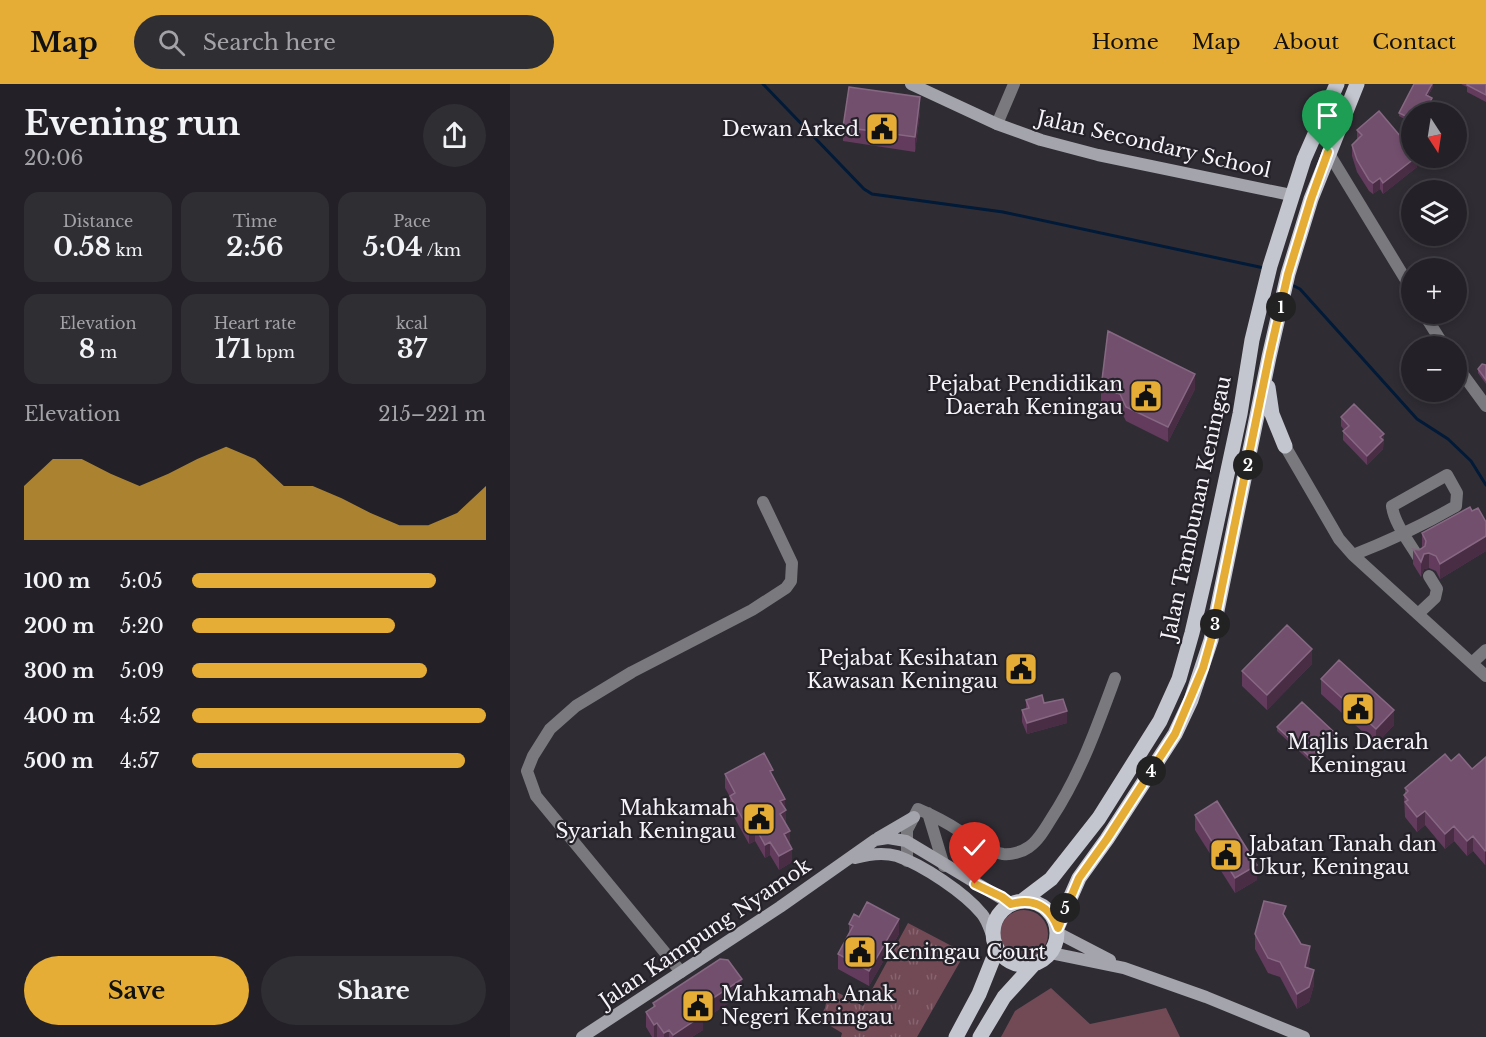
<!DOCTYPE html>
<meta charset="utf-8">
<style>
body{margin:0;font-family:"Libre Baskerville",serif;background:#2f2e33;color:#f1f3f6;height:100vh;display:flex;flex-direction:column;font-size:22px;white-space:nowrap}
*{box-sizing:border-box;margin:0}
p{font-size:20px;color:#a3a3a7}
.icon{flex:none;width:33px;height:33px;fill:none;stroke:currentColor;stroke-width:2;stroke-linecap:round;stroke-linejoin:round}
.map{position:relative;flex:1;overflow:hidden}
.sheet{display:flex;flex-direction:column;background:#232127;width:510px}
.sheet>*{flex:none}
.needle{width:39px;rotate:168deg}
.buttons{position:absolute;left:891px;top:18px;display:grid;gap:12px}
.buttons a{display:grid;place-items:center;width:66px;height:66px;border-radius:50%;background:#232127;box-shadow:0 3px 9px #0003,0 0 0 2px #403e44;font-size:30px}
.pin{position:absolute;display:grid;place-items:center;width:51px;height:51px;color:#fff;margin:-62px -26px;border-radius:50% 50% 50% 0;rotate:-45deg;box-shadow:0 0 6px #0007}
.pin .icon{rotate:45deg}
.km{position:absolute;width:30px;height:30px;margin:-15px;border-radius:50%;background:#222;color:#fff;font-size:16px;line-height:30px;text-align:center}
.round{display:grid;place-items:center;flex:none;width:63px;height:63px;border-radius:32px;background:#2f2e33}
.summary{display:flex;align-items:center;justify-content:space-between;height:102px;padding:0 24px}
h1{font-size:33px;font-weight:800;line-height:45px}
.stats{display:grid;grid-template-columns:repeat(3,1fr);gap:9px;height:102px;padding:6px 24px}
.stats div{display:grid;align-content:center;border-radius:15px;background:#2f2e33;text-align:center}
.stats b{font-size:26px;font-weight:800}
.stats small{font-size:16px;font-weight:400}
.stats p{font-size:16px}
.chart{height:168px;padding:12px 24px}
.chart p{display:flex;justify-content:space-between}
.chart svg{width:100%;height:108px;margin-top:6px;fill:#e5ad35;opacity:.7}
.button{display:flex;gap:12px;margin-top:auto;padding:12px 24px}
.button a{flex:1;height:69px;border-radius:36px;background:#e5ad35;color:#111;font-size:24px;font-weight:800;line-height:69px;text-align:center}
.button a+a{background:#2f2e33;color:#f1f3f6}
ul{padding:0 24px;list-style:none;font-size:20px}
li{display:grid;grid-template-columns:96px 72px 1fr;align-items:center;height:45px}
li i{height:15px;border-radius:8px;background:#e5ad35}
header{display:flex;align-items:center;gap:36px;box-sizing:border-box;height:84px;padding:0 30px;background:#e5ad35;color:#111}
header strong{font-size:28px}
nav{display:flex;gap:33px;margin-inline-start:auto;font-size:21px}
.search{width:420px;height:54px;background:#2f2e33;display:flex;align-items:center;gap:15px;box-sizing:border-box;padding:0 21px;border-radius:33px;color:#a3a3a7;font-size:22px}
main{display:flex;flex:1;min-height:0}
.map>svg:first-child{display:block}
.grass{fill:url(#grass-tufts)}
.park{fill:#714a56}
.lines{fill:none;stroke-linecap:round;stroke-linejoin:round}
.stream{stroke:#001a37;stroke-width:3}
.street{stroke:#79797e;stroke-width:12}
.secondary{stroke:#a3a4ac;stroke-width:12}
.primary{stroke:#c4c6cf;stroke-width:15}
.wall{fill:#633b5d}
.shaded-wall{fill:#482d45}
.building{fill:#734f6e;stroke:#876883;stroke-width:1.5}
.route-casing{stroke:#fff;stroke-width:12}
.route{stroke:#e5ad35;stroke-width:8}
.labels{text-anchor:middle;stroke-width:4.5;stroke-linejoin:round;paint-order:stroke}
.poi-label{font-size:20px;fill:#f6f3f9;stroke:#25222a;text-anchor:end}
.street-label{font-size:20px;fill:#f6f3f9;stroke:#25222a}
</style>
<header>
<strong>Map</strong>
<div class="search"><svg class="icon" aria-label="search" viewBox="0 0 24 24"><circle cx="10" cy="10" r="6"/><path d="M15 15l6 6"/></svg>Search here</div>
<nav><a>Home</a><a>Map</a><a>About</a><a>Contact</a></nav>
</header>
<main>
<section class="sheet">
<div class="summary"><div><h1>Evening run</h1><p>20:06</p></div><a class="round"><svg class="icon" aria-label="share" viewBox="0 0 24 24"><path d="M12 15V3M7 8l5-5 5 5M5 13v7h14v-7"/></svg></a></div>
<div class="stats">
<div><p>Distance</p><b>0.58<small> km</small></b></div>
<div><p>Time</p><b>2:56</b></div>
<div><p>Pace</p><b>5:04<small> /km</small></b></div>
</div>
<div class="stats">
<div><p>Elevation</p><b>8<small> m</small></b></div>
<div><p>Heart rate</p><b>171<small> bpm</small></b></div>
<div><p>kcal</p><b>37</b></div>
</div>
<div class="chart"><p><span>Elevation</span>215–221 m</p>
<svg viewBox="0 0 160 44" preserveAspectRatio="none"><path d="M0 44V22L10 11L20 11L30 17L40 22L50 17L60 11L70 6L80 11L90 22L100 22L110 27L120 33L130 38L140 38L150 33L160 22V44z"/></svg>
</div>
<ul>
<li><b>100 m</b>5:05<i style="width:83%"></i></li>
<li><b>200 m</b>5:20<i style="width:69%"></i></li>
<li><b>300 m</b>5:09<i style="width:80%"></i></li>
<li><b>400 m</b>4:52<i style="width:100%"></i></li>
<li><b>500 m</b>4:57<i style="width:93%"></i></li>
</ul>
<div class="button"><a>Save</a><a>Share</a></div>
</section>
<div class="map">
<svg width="976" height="953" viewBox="0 0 976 953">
<defs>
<pattern id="grass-tufts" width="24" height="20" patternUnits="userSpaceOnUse" patternTransform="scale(1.5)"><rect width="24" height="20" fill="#714a56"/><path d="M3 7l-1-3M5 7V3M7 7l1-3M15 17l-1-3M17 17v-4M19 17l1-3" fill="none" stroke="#86656f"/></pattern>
</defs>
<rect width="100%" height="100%" fill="#2f2c34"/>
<path class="grass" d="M398 839 455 869 407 953H331L332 949 309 935 315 924 319 904 353 922Z"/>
<path class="park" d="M490 850a24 24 0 1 1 48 0a24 24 0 1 1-48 0Z
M541 904 580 940 656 924 670 953H491L505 927Z"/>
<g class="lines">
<path class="stream" d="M253 0 354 105 362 110 493 128 754 184
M780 200 790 205 907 335 938 355 961 377 976 401"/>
<path class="street" d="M487 40 504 0
M818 68 902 206
M914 230 934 262
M946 281 976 322
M775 362 829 455 843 471 976 592
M843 471C879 457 913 441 946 422L947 409 937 391 882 422C884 439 899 458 908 473
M908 530 925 514 927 505 919 492
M963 578 976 566
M418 729 434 782
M397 777V746L408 725C422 731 436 738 448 746 462 755 476 767 493 770 501 771 512 768 519 763 528 757 535 745 541 735 570 691 587 643 605 594
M171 888 26 712 17 687 23 672 40 645 66 622 122 588 242 526 276 504 281 497 282 479 253 418"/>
<path class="secondary" d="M401 0 487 40 531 56 588 71 781 111
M368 754 404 733
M345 774C359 770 373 768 387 772 413 781 455 809 472 830 478 837 480 847 484 856
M548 849 600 876
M541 869 614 884 696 913 794 953
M72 953 270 823 365 756 378 754 396 757 501 820"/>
<path class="primary" d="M758 303 762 330 775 362
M483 849a32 32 0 1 1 64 0a32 32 0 1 1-64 0Z
M512 817 541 795 589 734 650 637 669 595 682 549 696 489 730 330 742 256 760 182 794 75 827 0
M547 844 569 794 597 755 665 650 681 616 701 556 759 273 778 190 801 115 847 0
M446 953 469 910 487 865
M470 953 494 913 524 880"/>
</g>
<path class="wall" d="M923 0V3L918 12 922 18 902 28V39L889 32V29Z
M951 0H976V18L957 8V3Z
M410 28 405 68 333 57V43Z
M847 46 907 74V83L873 110 870 105 863 110 859 107 847 88 842 72V61L847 55Z
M976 281V300L968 289V285Z
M591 304 685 305 658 358 616 337 610 325 591 319Z
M831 333 874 350 873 365 857 381 833 356V347L834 346 831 342Z
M962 427 976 438V467L930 495 926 487 919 484 914 485 911 493 903 480V465L909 466 912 464V449Z
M802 580 757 626 732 602V587Z
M811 595 884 641 866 660 811 610Z
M516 616 534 619 557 639 517 650 512 638V626L516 625Z
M767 643 826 654 802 679 767 647Z
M976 673V781H975L963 767 957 772 944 757 935 765 915 741 907 748 895 733 894 711 895 710V704L941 677 962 685Z
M215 690 263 693 275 725 276 740 282 778 269 786 260 771 255 774 245 757 239 760 220 726V713L215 704Z
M685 731 747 796 725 809 685 746Z
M776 834 800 877 798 884 804 901 799 918 787 925 770 893 758 889 745 865V850Z
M339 840 389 850 359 902 328 885V870L339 850Z
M232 910 193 936V946L182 953H142L136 943V928L143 923V919Z"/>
<path class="shaded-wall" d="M922 0 923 3 916 15V11Z
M410 13V28L405 68V53Z
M922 14V18L917 28H915Z
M905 74H907V83L873 110V99Z
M870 94V105L863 110V99Z
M685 290V305L658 358V343Z
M874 350 873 365 857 381V372Z
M976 449V467L930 495V480Z
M919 469V484L914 485 911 493V478L914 470Z
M802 565V580L757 626V611Z
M884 626V641L866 660V645Z
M557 627V639L517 650V639Z
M826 650V654L802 679V675Z
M275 715 276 740 270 743V717Z
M915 727V741L907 748V733Z
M944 742V757L935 765V750Z
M245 743V757L239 760V746Z
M280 747V761L274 750Z
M963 752V767L957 772V757Z
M260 758V771L255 774V761Z
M282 765V778L269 786V772Z
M976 766V781H975V767Z
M747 781V796L725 809V794Z
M389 835V850L359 902V887Z
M800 862V877L795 898V883Z
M804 886V901L799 918 787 925V910Z
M232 895V910L193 936V946L182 953H163V951L188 924Z
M147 939V953H144V941Z
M159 946V953H154V949Z"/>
<path class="building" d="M904 0H922L916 11 922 14 915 28H902V35L889 29Z
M957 0H976V11L957 1Z
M339 3 410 13 405 53 333 43Z
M869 27 902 66V74H905L873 99 870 94 863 99 859 96 847 76 842 61 852 51 847 46Z
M598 247 685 290 658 343 616 323 610 310 591 304Z
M972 280 976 281V296L968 285Z
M844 320 874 350 870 353 873 356 857 372 833 347 839 342 831 333Z
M960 423 962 427 968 424 976 438V452L930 480 926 472 919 469 914 470 911 478 903 465 909 466 915 462 916 457 912 449Z
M777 541 802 565 757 611 732 587Z
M829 576 884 626 866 645 811 595Z
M532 611 534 619 553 615 557 627 517 639 512 626 519 624 516 616Z
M792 618 826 650 802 675 767 643Z
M254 669 263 686 260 687 275 715 270 717 276 726 270 730 280 747 274 750 282 765 269 772 260 758 255 761 245 743 239 746 220 712 225 709 215 690Z
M935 670 941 677 949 670 962 685 976 673V766L975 767 963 752 957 757 944 742 935 750 915 727 907 733 895 718 898 716 894 711 898 707 895 704Z
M707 717 747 781 725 794 685 731Z
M754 817 776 822 773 830 791 860 800 862 795 883 804 886 799 903 787 910 770 878 758 874 745 850Z
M357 818 389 835 359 887 328 870 343 842 339 840 344 830 349 833Z
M210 875 218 876 232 895 188 924 193 931 163 951 159 946 154 949 147 939 144 941 136 928 145 922 143 919Z"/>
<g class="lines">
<g class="route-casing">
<path id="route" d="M465 800 492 813 501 820C523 814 540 822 548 844L569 794 597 755 665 650 693 584 701 556 759 273 778 190 801 115 818 68"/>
</g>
<use href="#route" class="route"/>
</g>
<defs>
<g id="civic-square" transform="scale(1.725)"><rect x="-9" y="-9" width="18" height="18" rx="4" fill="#e5ad35" stroke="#25222a"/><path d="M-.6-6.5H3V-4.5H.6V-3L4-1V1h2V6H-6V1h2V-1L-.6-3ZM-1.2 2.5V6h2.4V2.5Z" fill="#111"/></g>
</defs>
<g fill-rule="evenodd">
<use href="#civic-square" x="372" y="45"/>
<use href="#civic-square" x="636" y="312"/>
<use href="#civic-square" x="511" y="585"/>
<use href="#civic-square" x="848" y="625"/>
<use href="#civic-square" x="249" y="735"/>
<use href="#civic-square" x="716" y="771"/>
<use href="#civic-square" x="350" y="868"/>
<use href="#civic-square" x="188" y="922"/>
</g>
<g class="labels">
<g class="poi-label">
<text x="349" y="52">Dewan Arked</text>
<text x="613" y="307">Pejabat Pendidikan<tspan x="613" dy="23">Daerah Keningau</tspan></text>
<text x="488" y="581">Pejabat Kesihatan<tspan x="488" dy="23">Kawasan Keningau</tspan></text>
<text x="848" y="665" text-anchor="middle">Majlis Daerah<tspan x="848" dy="23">Keningau</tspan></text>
<text x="226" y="731">Mahkamah<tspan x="226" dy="23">Syariah Keningau</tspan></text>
<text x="739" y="767" text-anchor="start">Jabatan Tanah dan<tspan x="739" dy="23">Ukur, Keningau</tspan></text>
<text x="373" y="875" text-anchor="start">Keningau Court</text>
<text x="211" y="917" text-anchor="start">Mahkamah Anak<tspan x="211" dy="23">Negeri Keningau</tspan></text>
</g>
<g class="street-label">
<text transform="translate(644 60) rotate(13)" y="7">Jalan Secondary School</text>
<text transform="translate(686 424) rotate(-78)" y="7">Jalan Tambunan Keningau</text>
<text transform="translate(195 849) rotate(-34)" y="7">Jalan Kampung Nyamok</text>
</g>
</g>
</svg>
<div class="buttons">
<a><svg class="needle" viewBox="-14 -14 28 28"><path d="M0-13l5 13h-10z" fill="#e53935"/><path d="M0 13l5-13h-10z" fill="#a3a3a7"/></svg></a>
<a><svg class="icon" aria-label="layers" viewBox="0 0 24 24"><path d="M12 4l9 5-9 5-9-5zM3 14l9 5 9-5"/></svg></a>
<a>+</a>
<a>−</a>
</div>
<div class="pin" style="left:818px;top:68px;background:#1e9e55"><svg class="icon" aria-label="arrive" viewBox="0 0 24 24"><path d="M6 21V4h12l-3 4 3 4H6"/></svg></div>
<div class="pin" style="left:465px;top:800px;background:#d93025"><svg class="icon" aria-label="check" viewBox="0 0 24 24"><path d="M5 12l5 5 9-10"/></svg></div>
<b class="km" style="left:771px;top:223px">1</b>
<b class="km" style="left:738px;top:381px">2</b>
<b class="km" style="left:705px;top:540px">3</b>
<b class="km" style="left:641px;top:687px">4</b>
<b class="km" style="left:555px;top:824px">5</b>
</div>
</main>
